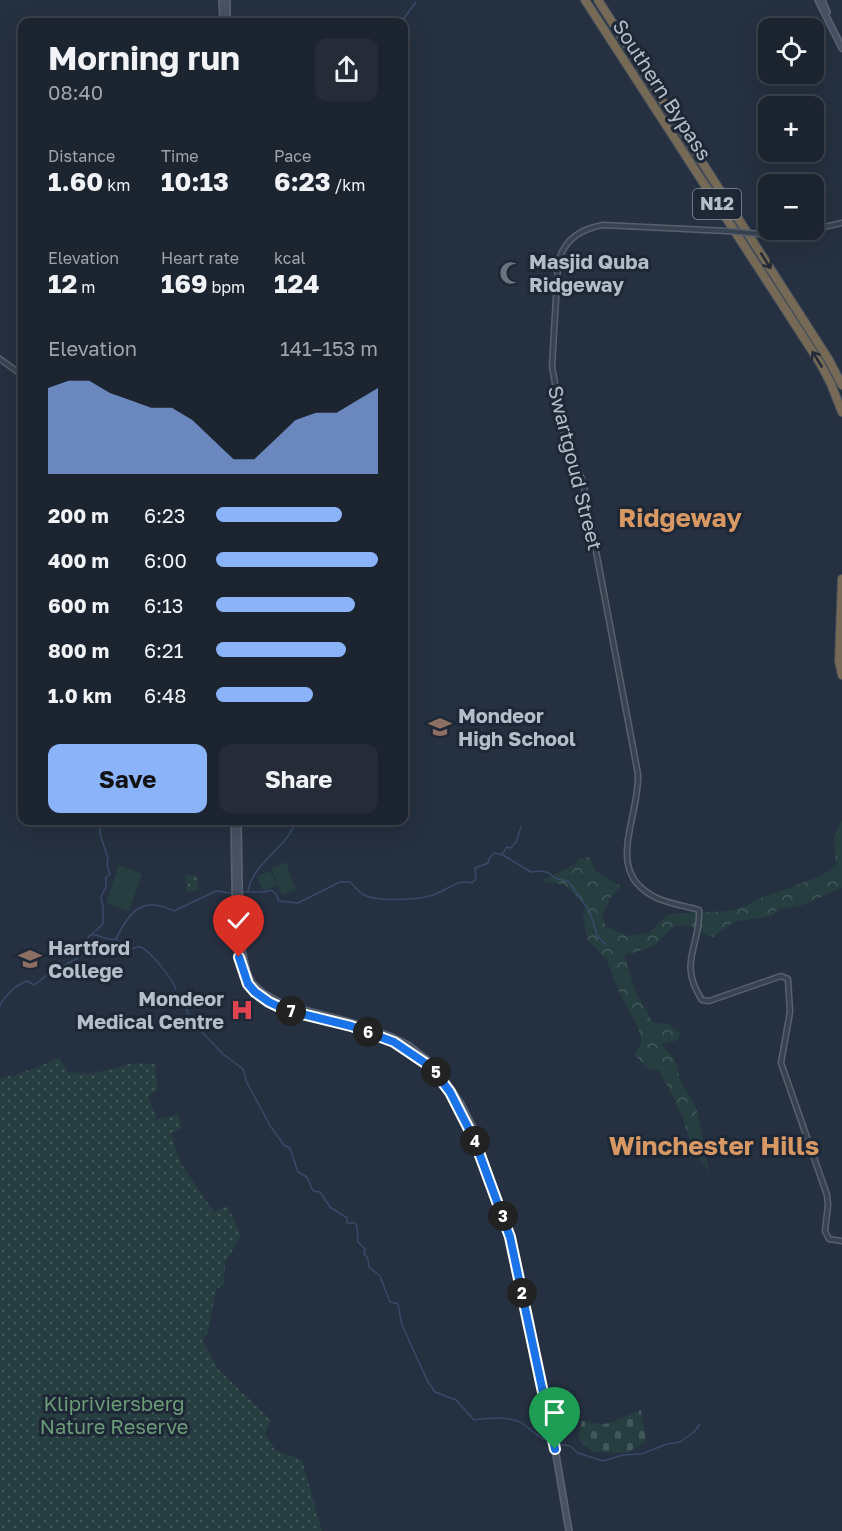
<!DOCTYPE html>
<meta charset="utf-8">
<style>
body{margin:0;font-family:"Golos Text",sans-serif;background:#252c38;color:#f1f3f6;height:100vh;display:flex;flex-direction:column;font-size:22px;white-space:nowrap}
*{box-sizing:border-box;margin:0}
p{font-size:20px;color:#a0a4ab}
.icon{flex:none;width:33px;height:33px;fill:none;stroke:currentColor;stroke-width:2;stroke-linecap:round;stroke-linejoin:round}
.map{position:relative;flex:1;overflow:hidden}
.details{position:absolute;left:18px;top:18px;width:390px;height:807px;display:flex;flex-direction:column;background:#1c2430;border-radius:12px;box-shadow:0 6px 24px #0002,0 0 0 2px #3a414c}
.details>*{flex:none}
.tools{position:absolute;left:758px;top:18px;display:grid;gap:12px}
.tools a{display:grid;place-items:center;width:66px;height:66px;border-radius:12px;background:#1c2430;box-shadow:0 6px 24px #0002,0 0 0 2px #3a414c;font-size:30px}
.pin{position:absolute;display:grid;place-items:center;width:51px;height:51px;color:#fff;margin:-62px -26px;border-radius:50% 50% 50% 0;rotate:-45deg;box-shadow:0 0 6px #0007}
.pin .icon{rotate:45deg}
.km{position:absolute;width:30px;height:30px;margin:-15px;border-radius:50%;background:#222;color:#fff;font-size:16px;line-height:30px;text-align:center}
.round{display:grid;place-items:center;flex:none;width:63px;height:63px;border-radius:12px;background:#252c38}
.overview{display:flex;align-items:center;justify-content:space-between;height:102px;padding:0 30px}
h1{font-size:33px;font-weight:700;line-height:45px}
.stats{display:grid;grid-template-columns:repeat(3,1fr);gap:9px;height:102px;padding:6px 30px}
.stats div{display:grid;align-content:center}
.stats b{font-size:26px;font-weight:700}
.stats small{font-size:16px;font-weight:400}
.stats p{font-size:16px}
.chart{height:168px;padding:12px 30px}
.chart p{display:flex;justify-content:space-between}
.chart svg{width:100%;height:108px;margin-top:6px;fill:#8bb3fa;opacity:.7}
.action{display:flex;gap:12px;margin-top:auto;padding:12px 30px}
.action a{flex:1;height:69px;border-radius:12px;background:#8bb3fa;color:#111;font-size:24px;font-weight:700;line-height:69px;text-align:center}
.action a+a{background:#252c38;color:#f1f3f6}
ul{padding:0 30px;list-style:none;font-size:20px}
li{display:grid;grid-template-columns:96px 72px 1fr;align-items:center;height:45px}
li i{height:15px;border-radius:8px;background:#8bb3fa}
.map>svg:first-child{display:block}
.grass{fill:#273e41}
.forest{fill:url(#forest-crowns)}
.cemetery{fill:url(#cemetery-stones)}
.park{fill:url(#park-dots)}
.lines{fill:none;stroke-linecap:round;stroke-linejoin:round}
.stream{stroke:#384a68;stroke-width:1.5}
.tertiary-casing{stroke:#57606e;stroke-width:7}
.secondary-casing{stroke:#57606e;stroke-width:8}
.motorway-casing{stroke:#444d5b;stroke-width:10}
.tertiary{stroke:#394250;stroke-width:4}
.secondary{stroke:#475163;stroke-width:4.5}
.motorway{stroke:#766a56;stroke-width:8}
.tertiary-bridge-casing{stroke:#57606e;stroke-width:7;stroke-linecap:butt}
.tertiary-bridge{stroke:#394250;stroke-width:4}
.oneway{stroke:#222a37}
.route-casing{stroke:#fff;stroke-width:12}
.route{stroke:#1a73e8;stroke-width:8}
.labels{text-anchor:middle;stroke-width:6;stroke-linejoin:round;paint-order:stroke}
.shield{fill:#1e2735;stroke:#88909e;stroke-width:1.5}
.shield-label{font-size:18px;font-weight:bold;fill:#b5bdcb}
.street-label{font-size:20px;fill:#b5bdcb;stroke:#1e2735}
.poi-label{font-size:20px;font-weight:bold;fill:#b5bdcb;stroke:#1e2735;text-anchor:start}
.park-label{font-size:20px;fill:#6c9c78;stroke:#1e2735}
.district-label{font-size:26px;font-weight:bold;fill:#d89863;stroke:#1e2735}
</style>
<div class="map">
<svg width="842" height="1531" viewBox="0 0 842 1531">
<defs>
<pattern id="forest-crowns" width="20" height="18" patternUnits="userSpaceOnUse" patternTransform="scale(1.5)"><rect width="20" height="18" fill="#273e41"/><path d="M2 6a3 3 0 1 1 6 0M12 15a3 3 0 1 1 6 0" fill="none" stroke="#44585b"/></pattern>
<pattern id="cemetery-stones" width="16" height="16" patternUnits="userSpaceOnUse" patternTransform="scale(1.5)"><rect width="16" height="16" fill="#273e41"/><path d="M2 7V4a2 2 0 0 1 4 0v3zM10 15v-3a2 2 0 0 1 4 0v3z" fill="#44585b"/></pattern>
<pattern id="park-dots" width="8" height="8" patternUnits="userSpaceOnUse" patternTransform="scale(1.5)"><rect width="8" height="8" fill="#273e41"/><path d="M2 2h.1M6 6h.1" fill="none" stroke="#44585b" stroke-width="1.8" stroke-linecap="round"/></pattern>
</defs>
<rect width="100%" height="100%" fill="#253040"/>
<path class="grass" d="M286 862 296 890 282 895 271 868Z
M119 865 142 874 129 911 106 903Z
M270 871 277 885 263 891 257 876Z"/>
<path class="forest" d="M842 820V888L803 905 778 909 772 916 734 922 713 937C703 934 693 925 682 925 670 925 667 934 660 941 652 949 634 952 624 955L635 991 653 1022 669 1024 680 1034 678 1040 660 1045C680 1058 674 1064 682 1083 686 1092 693 1099 696 1108 703 1129 704 1150 709 1172L695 1154 680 1111 660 1071 647 1068 634 1054 642 1043 638 1027 619 992 607 961 587 939 583 914 586 906 565 885 541 881 576 864 579 858 589 857 597 872 622 887C604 900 612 901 602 917L606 926 627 936 650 932 668 914 730 911 746 906 761 898 823 875 836 865 834 838Z"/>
<path class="cemetery" d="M641 1410 646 1442 626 1453H608L591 1451 578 1439 582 1421 603 1424 610 1423Z"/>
<path class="park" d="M186 875H197L199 889 186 893Z
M59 1058 68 1072 91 1074 134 1063 155 1064 158 1090 148 1096 157 1120 178 1114 182 1128 171 1134 180 1162 214 1212 228 1206 241 1236 225 1263 224 1285 216 1289 208 1333 202 1340 219 1370 271 1420 265 1433 275 1450 302 1460 322 1531H0V1078L19 1074Z"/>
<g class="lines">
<path class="stream" d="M401 22 416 2
M404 47 406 58 404 62
M404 290 409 316V329L404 335
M17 375 22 392
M502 854 507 847 511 848 516 842 521 827
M248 891C254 860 287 850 296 820
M242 892H264L271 890 276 894 279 901 298 903 340 882H350C354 886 359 892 364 895 377 902 419 900 433 895 446 891 458 878 472 883L476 879 475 868 488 863 490 857 495 853 503 855 531 872 542 871 549 873 555 878 569 882 590 912 597 935 605 944
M92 934 103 924V907L101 897 106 887V877L110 874 107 864 108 858 100 834V820
M116 939 131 950C134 948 136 946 140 947 149 949 173 980 176 989
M181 997 192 1022 223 1054 243 1069 247 1083 271 1127 284 1145 290 1148 298 1172 307 1177 313 1191 320 1192 330 1207 347 1218V1223H355L357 1226 358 1242 365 1249 364 1253 368 1259 369 1267 380 1276 390 1302 398 1304 402 1325 427 1380 435 1392 456 1400 474 1420C487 1418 511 1416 523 1424 535 1432 537 1438 552 1442
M0 1006C4 996 17 984 27 981L34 985 51 972 84 955 87 949V939L90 935C99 933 107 942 116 939 130 910 143 896 174 911L216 891 231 893
M557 1444 570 1446 578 1453 603 1461 623 1455 641 1454 667 1444 680 1442 694 1432 700 1424"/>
<g class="tertiary-casing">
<path id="tertiary" d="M727 231 603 225C580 229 563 240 558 264L552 366 563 430 583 482 638 774C640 819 601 874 659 899 671 904 686 906 699 910 701 946 677 962 702 1000L709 1001 781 976 788 979 790 1012 781 1063 827 1195 828 1205 825 1231 829 1239 842 1241
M760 234H793L842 223
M0 359 22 375"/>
</g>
<g class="secondary-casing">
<path id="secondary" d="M222 0 223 22
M227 0V22
M818 0 842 48
M822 0 827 12
M234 820 236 941 243 972 248 984 257 994 273 1004 355 1028 394 1042 431 1067 453 1097 470 1129 490 1184
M238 820 240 940 247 973 252 983 263 993 282 1004 353 1023 392 1037 408 1045 436 1067 461 1104 475 1132 512 1245 555 1449 569 1531"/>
</g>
<g class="motorway-casing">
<path id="motorway" d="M585 0 820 363 831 384 842 412
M598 0 829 360 842 385
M842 579 839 661 842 675"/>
</g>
<use href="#tertiary" class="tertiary"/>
<use href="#secondary" class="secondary"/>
<use href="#motorway" class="motorway"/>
<g class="tertiary-bridge-casing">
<path id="tertiary-bridge" d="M727 231 760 234"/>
</g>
<use href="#tertiary-bridge" class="tertiary-bridge"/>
</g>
<defs><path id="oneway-shaft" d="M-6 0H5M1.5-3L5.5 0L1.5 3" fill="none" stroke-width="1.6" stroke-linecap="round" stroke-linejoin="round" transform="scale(1.5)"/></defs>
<g class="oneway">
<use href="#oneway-shaft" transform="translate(766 261) rotate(57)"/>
<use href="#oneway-shaft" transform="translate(817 359) rotate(-122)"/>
</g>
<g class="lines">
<g class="route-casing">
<path id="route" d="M239 957 248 984 255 992 269 1002 286 1010 351 1026 394 1042 431 1067 450 1092 474 1139 510 1237 555 1449"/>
</g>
<use href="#route" class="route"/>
</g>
<defs>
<g id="mosque-bare" transform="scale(1.8)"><path d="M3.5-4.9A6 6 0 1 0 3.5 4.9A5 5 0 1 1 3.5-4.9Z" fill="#6b7280" stroke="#1e2735" stroke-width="2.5" paint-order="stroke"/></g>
<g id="school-bare" transform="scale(1.8)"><path d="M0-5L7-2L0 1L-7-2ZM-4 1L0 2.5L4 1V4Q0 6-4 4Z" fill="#8d6e63" stroke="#1e2735" stroke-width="2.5" paint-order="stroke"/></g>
<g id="university-bare" transform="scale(1.8)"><path d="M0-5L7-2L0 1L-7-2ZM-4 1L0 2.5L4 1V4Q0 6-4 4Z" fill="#8d6e63" stroke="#1e2735" stroke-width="2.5" paint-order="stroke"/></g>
<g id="hospital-bare" transform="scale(1.8)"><path d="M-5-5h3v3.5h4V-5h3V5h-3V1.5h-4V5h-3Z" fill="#e0444e" stroke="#1e2735" stroke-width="2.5" paint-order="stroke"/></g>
</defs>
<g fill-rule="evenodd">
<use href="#mosque-bare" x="511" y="273"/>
<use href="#school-bare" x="440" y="727"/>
<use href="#university-bare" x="30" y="959"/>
<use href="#hospital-bare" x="242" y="1010"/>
</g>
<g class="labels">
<rect class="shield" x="693" y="189" width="48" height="30" rx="4.5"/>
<g class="shield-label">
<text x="717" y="210">N12</text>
</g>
<g class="street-label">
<text transform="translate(662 90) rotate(57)" y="7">Southern Bypass</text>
<text transform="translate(575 468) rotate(76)" y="7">Swartgoud Street</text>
</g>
<g class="poi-label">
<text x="529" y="269">Masjid Quba<tspan x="529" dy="23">Ridgeway</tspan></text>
<text x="458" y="723">Mondeor<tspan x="458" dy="23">High School</tspan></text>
<text x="48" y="955">Hartford<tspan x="48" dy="23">College</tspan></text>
<text x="224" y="1006" text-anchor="end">Mondeor<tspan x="224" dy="23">Medical Centre</tspan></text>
</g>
<g class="park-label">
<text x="114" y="1411">Klipriviersberg<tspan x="114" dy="23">Nature Reserve</tspan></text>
</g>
<g class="district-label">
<text x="680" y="527">Ridgeway</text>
<text x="714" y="1155">Winchester Hills</text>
</g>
</g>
</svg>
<div class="tools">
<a><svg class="icon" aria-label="locate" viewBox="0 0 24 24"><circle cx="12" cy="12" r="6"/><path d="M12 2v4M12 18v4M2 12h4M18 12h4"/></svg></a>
<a>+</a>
<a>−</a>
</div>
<div class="pin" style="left:555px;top:1449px;background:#1e9e55"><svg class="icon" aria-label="arrive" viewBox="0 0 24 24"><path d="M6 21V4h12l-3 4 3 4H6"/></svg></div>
<div class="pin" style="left:239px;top:957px;background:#d93025"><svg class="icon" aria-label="check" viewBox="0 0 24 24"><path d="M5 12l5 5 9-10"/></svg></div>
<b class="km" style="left:522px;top:1293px">2</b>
<b class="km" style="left:503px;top:1216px">3</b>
<b class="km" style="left:475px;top:1141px">4</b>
<b class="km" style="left:436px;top:1072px">5</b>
<b class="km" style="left:368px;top:1032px">6</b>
<b class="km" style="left:291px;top:1011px">7</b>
<section class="details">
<div class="overview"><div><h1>Morning run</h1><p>08:40</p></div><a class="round"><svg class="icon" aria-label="share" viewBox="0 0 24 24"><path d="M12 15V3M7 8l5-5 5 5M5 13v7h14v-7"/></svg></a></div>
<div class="stats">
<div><p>Distance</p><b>1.60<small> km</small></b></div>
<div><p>Time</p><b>10:13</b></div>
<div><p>Pace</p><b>6:23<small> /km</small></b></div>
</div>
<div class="stats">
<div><p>Elevation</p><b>12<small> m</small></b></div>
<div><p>Heart rate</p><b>169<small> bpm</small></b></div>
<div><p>kcal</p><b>124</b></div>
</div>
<div class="chart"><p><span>Elevation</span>141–153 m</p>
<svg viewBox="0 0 160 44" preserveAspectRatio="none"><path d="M0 44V9L10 6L20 6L30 11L40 14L50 17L60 17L70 22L80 30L90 38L100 38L110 30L120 22L130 19L140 19L150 14L160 9V44z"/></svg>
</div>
<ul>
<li><b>200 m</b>6:23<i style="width:78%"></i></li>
<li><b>400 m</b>6:00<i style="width:100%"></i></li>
<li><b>600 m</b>6:13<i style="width:86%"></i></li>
<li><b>800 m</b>6:21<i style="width:80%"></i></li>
<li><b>1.0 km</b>6:48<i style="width:60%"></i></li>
</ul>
<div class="action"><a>Save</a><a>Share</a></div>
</section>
</div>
